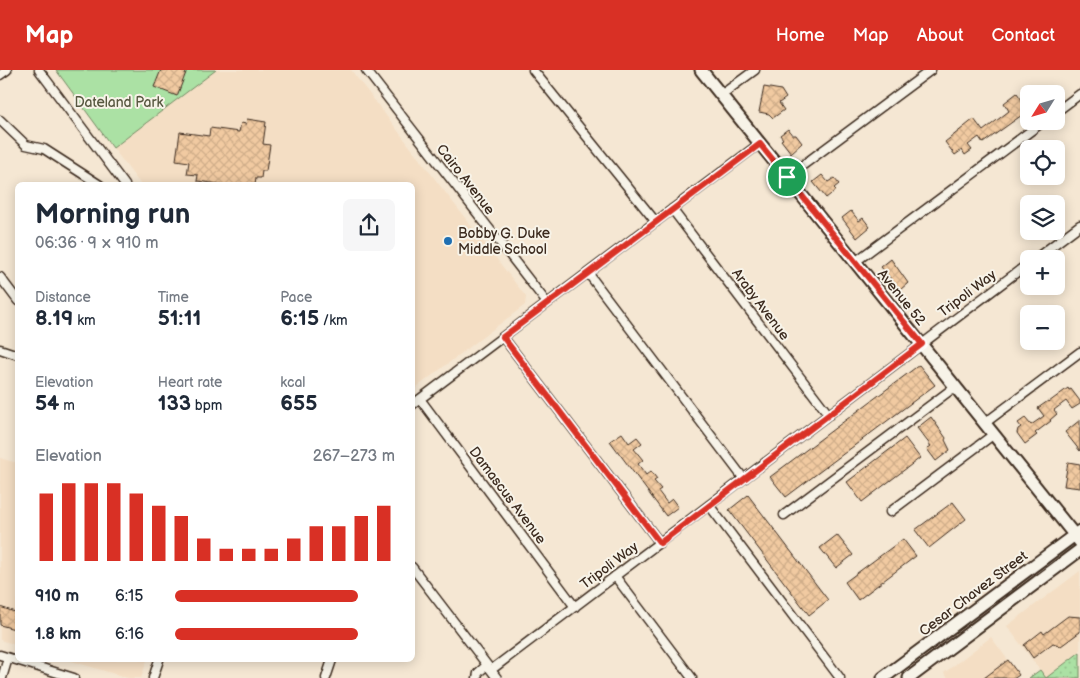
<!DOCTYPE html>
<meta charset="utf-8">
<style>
body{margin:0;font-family:"Balsamiq Sans",sans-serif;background:#f6f6f7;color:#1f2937;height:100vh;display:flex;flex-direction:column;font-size:19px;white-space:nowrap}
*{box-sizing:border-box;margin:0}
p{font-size:16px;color:#747a83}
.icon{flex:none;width:28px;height:28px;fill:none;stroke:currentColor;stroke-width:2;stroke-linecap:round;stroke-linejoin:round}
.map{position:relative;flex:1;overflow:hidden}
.drawer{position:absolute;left:15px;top:112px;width:400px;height:480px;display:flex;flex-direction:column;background:#fff;border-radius:8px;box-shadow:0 2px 12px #0003}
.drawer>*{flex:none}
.needle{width:32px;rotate:233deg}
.tools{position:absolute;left:1020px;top:15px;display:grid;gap:10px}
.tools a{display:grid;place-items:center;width:45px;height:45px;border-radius:8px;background:#fff;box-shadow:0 2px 12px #0003;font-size:25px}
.pin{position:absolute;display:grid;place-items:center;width:42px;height:42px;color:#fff;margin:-21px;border:2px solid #fff;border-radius:50%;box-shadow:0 1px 5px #0007}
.round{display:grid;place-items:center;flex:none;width:52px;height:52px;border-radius:8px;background:#f6f6f7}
.head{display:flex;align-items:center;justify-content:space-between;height:85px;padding:0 20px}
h1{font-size:28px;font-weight:800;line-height:38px}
.stats{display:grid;grid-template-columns:repeat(3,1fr);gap:8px;height:85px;padding:5px 20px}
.stats div{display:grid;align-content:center}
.stats b{font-size:21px;font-weight:800}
.stats small{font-size:14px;font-weight:400}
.stats p{font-size:14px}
.chart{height:140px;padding:10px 20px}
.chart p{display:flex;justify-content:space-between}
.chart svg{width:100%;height:90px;margin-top:5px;stroke:#d93025;stroke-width:6}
ul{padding:0 20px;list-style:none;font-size:16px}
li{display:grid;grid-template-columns:80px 60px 1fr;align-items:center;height:38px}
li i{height:12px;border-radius:6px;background:#d93025}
header{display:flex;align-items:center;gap:30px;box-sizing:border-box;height:70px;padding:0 25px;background:#d93025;color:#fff}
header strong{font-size:24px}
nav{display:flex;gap:28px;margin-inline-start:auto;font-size:18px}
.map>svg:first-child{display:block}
.built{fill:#f4dec4}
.grass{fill:url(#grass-dots);stroke:#738661}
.green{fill:#abe1a4;stroke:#738661}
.building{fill:url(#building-cross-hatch);stroke:#3b2a1e}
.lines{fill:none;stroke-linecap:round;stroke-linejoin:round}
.minor-casing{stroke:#3b2a1e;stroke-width:11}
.secondary-casing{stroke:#3b2a1e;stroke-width:15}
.minor{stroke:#f7f3e8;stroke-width:8}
.secondary{stroke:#f7f3e8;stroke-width:11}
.route-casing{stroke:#fff;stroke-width:10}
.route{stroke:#d93025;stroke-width:6}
.poi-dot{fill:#1f6fb2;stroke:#f7f3e8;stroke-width:2}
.labels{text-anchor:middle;stroke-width:4;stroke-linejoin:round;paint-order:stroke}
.park-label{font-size:14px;fill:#575840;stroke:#f7f3e8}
.street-label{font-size:14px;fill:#3b2a1e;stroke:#f7f3e8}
.poi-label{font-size:14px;fill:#3b2a1e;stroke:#f7f3e8;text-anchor:start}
</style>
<header>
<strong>Map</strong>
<nav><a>Home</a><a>Map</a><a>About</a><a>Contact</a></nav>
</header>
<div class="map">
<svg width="1080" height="608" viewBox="0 0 1080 608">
<defs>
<pattern id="grass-dots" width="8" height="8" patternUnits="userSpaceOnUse" patternTransform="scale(1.25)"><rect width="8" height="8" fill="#abe1a4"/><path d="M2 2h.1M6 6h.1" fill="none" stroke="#94c18d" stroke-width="1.8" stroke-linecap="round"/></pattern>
<pattern id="building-cross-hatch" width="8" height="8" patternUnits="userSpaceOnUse" patternTransform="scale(1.25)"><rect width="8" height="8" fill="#f1caa1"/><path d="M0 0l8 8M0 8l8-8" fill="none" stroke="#d0ae8a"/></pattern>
</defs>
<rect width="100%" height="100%" fill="#f5e7d3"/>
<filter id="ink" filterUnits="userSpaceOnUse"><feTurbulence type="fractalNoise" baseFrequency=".02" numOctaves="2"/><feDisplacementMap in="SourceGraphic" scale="10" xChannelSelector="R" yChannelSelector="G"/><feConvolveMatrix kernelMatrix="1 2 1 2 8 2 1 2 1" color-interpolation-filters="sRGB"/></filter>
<g filter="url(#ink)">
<path class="built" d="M216 0H351L526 227 525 235 413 320 412 115H141L113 78Z
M0 388 17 393V575L0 570Z
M1080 501V582L1046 608 1007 556Z
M991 567 1019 605 1015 608H948L944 603Z
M68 590H147L141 608H128Z"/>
<path class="grass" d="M1080 582V608H1029L1040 600 1046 608Z"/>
<path class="green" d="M56 0H216L113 78Z"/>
<path class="building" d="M161 0H187L177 26 154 17Z
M764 17 781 20 786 28 779 33 784 40 773 48 769 44 759 42Z
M1017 23 1029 40 983 73 979 67 968 75 972 80 965 85 962 80 955 85 945 72 974 49 983 61 1009 41 1004 33Z
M247 49 266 52 263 74 270 75 266 101H262L261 108H256L255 115H227L197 111 198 105 187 104 189 92 176 90 180 62 209 66 210 58 239 62 241 53 246 54Z
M788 59 792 65H796L802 73 791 83 781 70 783 69 780 65Z
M822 105 828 112 834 108 839 114 834 118 836 120 826 128 813 112Z
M851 141 859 151 863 148 870 157 857 168 842 148Z
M891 189 908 213 900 220 881 197Z
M919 295 935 315 786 427 770 407Z
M1068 318 1069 320 1071 319 1080 331V334L1072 339 1066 331 1054 340 1057 344 1050 350 1051 351 1035 363 1037 365 1025 374 1017 363 1018 359 1021 357 1018 353 1025 348 1031 355 1044 346 1038 338 1048 331 1049 332Z
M931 347 946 368 945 370 950 380 936 391 927 379 931 376 917 358Z
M1080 350V381L1065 362Z
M622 363 629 373 637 367 642 373 634 379 643 390 638 394 646 405 651 401 657 409 654 411 661 419 658 421 667 433 672 429 678 437 666 446 610 371Z
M905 368 920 388 862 432 847 412Z
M1068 392 1080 394V418L1064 416Z
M748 425 828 530 809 545 729 440Z
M953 432 966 449 929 478 915 460Z
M837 465 853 485 836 498 820 478Z
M903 469 916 486 858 530 845 512Z
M0 537 18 543V560L0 555Z
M1068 546 1080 547V562L1061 576 1053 573 1033 588 1024 575 1042 561 1044 564Z
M1008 590 1019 605 1015 608H984Z"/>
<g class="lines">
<g class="minor-casing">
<path id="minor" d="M39 0 125 115
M366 0 547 233
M533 0 656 152
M0 5 7 0
M721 25 755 0
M1056 42 1080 24
M0 50 26 75 44 79 100 115
M787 107 931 0
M672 139 829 345
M1035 189 1080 155
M855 192 1044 51
M588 203 744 409
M0 207 18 231
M503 267 660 473
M0 279 18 285
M420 329 575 537
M412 335 759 74
M985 353 1080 282
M709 435 840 608
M890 442 994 364
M784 445 956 316
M412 497 497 608
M615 506 692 608
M0 585 74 608
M491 600 1029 193
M2 608 8 588
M153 608 159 590
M326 608 332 590
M477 608 478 603 487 595"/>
</g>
<g class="secondary-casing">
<path id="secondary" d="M701 0 1080 472
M883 608 1080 461
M909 608 1080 480"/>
</g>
<use href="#minor" class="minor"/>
<use href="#secondary" class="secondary"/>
</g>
</g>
<g class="lines" filter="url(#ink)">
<g class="route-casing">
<path id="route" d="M760 74 922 274 660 473 503 267Z"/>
</g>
<use href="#route" class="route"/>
</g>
<circle class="poi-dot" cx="448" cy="171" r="5"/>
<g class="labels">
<g class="park-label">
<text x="119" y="37">Dateland Park</text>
</g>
<g class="street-label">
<text transform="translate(466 109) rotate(52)" y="5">Cairo Avenue</text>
<text transform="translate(967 223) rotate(-37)" y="5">Tripoli Way</text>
<text transform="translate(902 227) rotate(51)" y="5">Avenue 52</text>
<text transform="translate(761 234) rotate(53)" y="5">Araby Avenue</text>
<text transform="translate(508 425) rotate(53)" y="5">Damascus Avenue</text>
<text transform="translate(609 495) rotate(-37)" y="5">Tripoli Way</text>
<text transform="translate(973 523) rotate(-37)" y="5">Cesar Chavez Street</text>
</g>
<g class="poi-label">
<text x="458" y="168">Bobby G. Duke<tspan x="458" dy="16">Middle School</tspan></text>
</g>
</g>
</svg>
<div class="tools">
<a><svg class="needle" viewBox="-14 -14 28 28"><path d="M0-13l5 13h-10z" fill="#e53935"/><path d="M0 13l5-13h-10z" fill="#747a83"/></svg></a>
<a><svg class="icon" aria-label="locate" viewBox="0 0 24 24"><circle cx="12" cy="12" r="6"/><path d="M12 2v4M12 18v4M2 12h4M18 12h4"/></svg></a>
<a><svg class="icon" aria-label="layers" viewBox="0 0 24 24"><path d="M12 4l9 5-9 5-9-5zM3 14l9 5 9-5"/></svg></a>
<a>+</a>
<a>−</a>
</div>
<div class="pin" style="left:787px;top:107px;background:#1e9e55"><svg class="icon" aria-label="arrive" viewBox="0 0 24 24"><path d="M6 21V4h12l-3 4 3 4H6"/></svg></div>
<section class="drawer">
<div class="head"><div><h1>Morning run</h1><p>06:36 · 9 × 910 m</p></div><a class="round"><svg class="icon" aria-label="share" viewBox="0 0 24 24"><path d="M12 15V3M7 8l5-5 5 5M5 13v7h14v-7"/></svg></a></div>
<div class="stats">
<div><p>Distance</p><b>8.19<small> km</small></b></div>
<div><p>Time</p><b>51:11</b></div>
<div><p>Pace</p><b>6:15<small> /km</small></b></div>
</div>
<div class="stats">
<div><p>Elevation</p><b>54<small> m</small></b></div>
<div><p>Heart rate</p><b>133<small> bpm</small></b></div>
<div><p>kcal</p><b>655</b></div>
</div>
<div class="chart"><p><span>Elevation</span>267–273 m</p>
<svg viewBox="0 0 160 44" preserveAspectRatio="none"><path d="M5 44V11M15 44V6M25 44V6M35 44V6M45 44V11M55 44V17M65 44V22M75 44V33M85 44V38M95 44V38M105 44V38M115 44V33M125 44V27M135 44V27M145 44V22M155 44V17"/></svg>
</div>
<ul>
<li><b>910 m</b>6:15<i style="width:83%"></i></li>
<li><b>1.8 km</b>6:16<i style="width:83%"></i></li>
</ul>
</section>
</div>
